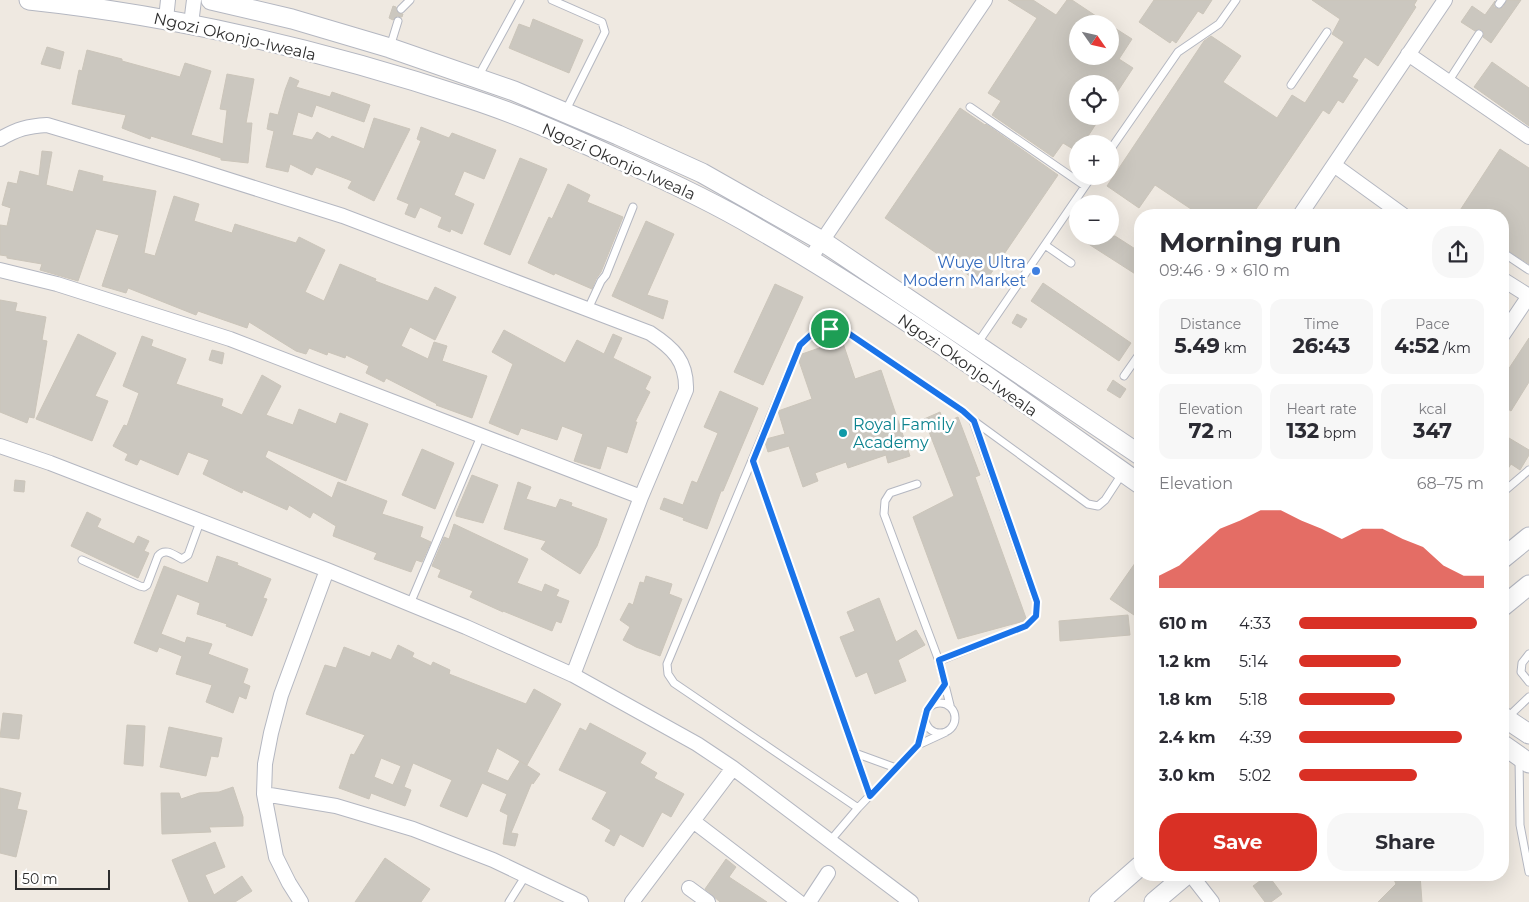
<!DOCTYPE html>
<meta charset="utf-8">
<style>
body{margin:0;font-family:Montserrat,sans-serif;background:#f7f7f7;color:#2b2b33;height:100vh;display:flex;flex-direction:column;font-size:19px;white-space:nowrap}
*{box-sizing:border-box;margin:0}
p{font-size:16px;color:#7c7c81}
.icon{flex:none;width:28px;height:28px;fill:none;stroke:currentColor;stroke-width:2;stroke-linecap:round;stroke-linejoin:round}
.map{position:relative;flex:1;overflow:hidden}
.sheet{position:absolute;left:1134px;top:209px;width:375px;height:672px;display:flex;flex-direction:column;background:#fff;border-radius:20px;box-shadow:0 5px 20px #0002}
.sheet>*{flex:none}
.needle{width:32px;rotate:124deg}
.buttons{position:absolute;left:1069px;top:15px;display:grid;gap:10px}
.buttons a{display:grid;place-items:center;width:50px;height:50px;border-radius:50%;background:#fff;box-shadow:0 5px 20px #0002;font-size:25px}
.scale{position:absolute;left:15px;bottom:12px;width:95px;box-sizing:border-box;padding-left:5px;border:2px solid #2e2e2e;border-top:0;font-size:14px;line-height:18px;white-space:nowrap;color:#2e2e2e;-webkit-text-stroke:4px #fff;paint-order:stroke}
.pin{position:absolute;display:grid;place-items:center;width:42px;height:42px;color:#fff;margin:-21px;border:2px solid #fff;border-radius:50%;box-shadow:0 1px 5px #0007}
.round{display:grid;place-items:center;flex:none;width:52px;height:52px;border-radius:20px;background:#f7f7f7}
.headline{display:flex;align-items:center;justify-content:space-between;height:85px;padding:0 25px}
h1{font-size:28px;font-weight:700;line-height:38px}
.figures{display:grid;grid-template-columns:repeat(3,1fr);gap:8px;height:85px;padding:5px 25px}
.figures div{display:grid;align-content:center;border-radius:12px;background:#f7f7f7;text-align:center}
.figures b{font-size:21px;font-weight:700}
.figures small{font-size:14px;font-weight:400}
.figures p{font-size:14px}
.chart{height:140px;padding:10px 25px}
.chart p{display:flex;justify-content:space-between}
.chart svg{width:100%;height:90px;margin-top:5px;fill:#d93025;opacity:.7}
.action{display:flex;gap:10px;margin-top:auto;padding:10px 25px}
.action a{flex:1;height:58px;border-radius:20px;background:#d93025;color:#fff;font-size:20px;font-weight:700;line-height:58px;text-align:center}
.action a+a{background:#f7f7f7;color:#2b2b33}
ul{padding:0 25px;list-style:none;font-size:16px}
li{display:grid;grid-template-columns:80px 60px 1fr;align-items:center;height:38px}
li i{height:12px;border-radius:6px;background:#d93025}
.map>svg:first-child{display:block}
.building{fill:#cbc7bf;stroke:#cbc5ba;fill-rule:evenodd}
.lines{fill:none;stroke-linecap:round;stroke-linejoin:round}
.lane-casing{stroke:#b4b7c1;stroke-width:9}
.street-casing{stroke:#b4b7c1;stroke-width:16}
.secondary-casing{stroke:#b4b7c1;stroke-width:21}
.lane{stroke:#fff;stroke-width:7}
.street{stroke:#fff;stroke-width:14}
.secondary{stroke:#fff;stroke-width:19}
.route-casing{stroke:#fff;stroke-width:10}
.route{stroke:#1a73e8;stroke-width:6}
.shop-dot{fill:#3f7fe0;stroke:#fff;stroke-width:2}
.culture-dot{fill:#0f9aa8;stroke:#fff;stroke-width:2}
.labels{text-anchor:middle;stroke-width:5;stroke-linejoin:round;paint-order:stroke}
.street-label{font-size:16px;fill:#2e2e2e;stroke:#fff}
.shop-label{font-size:16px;fill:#366cbe;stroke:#fff;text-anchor:end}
.culture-label{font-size:16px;fill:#0d838f;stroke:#fff;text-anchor:start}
</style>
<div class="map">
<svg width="1529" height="902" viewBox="0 0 1529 902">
<rect width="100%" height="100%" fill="#efe9e1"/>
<path class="building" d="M1008 0H1033L1056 15 1067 0H1072L1108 24H1078V56H1110V25L1132 39 1119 59 1133 68 1110 103V84H1078V116H1101L1083 144H1078V152L1063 143 1053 157 992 115 1001 101 988 93 1037 18Z
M1154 0H1212L1203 14 1198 11 1176 43 1172 40 1170 43 1139 22Z
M1312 0H1417L1414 5 1416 7 1378 66 1365 57 1352 77 1358 80 1343 103 1338 100 1329 114 1323 110 1252 215H1200L1155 185 1139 208 1107 186 1204 41 1211 36 1241 56 1223 82 1277 118 1292 95 1305 103 1344 42 1332 34 1340 19Z
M1507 0H1521L1491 43 1483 37 1484 34 1482 30 1479 29 1475 31 1461 22 1472 6 1485 15 1495 1 1494 7 1499 9 1503 7Z
M393 6 396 7 398 13 403 14 402 17 397 16 393 20 389 18Z
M533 19 583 40 569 73 509 48 519 24 530 28Z
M47 47 64 52 60 69 41 64Z
M87 50 122 59V61L180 77 185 63 211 71 191 135 223 144 227 110 220 109 227 74 254 79 246 123H252L248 163 221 160V158L151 136 150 139 122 128 126 115 72 104 79 70 82 71Z
M1492 62 1529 88V126L1474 87Z
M290 77 299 81 296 87 330 97 332 92 370 105 364 122 316 105 312 117 298 112 292 135 312 140 317 132 330 139 332 136 364 149 374 118 410 129 374 201 348 188 352 181 316 167 312 175 290 164 288 172 266 167 274 131 267 129 270 113 278 115 285 90Z
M960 108 985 125 986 124 1058 175 983 285 885 218Z
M421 127 449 138 452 133 496 150 484 179 464 171 454 195 474 204 462 234 451 229 450 232 438 227 442 217 420 207 415 218 405 214 409 204 397 199 421 141 417 139Z
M1500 149 1529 168V264L1502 247V215H1457Z
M42 151 52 152 46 185 73 192 79 170 103 176 102 181 156 191 144 253 155 256 174 196 199 204 194 221 232 233 235 224 296 243 299 237 325 250 305 292 324 301 340 264 376 279 375 281 428 301 435 287 456 297 435 340 410 327 401 346 428 359 434 342 447 346 442 361 487 376 472 418 436 405 437 404 386 378 384 382 366 373 369 366 346 355 345 358 328 352 327 355 309 348 306 354 296 351 249 322 247 328 198 311 196 315 128 288 126 293 102 286 119 235 96 229 78 281 40 270 42 264 7 258V256L0 255V225L7 226 11 208 2 205 8 182 17 184 20 171 39 176Z
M520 158 547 169 510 255 484 244Z
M568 184 590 195 587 202 623 217 601 272 596 279 592 289 555 273 554 275 528 263 549 217 552 219Z
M646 221 674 234 647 295 668 301 663 319 612 296Z
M1076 236H1115L1140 252V277Z
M1043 283 1131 343 1119 361 1031 301Z
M775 284 803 297 763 385 734 372Z
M0 300 17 303 15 311 46 317 42 340 47 341 34 418 29 417 27 423 0 412Z
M1017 314 1027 319 1021 328 1012 323Z
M504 330 565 363 577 340 604 354 613 334 622 338 613 358 651 377 645 389 650 392 635 422H637L627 453 607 446 600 469 574 461 583 434 562 426 557 440 521 428 518 435 489 423 513 364 492 352Z
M78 334 116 353 95 396 108 401 92 441 36 419Z
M142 336 153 340 151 346 186 359 176 384 223 399 221 406 242 415 262 375 281 386 266 415 293 425 299 409 336 424 340 413 368 424 346 481 268 450 265 457 332 498 338 482 387 501 382 514 423 527 420 537 431 542 422 562 416 560 411 572 374 559 377 553 333 536 336 526 313 512 310 518 289 505 287 510 243 490 242 493 203 474 209 460 188 452 178 475 140 459 137 465 125 460 128 454 113 446 124 425 127 426 139 393 123 386Z
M1529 338V382L1511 411 1502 405V379Z
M842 340 855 379 881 370 910 456 888 463 886 455 848 468 846 462 815 473 818 481 803 487 789 446 768 452 765 442 766 439 785 434 778 411 812 399 799 361 802 354Z
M212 350 224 353 222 364 209 360Z
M1113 380 1126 389 1120 398 1107 390Z
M720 391 758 408 723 491H721L707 529 683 520 684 518 660 509 664 498 683 505 692 481 697 483 718 433 704 427Z
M940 412 944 423 958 417 980 475 975 477 1026 618 1024 621 958 639 913 517 954 496 924 419Z
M1509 438 1529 450V455L1520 470 1511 464 1502 478V444Z
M422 449 454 463 435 509 402 495Z
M472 475 498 485 483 523 456 516V513Z
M15 480 25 481 24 492 14 491Z
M518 482 531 487 526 499 556 508 560 499 572 503 571 506 607 519 597 546 580 574 541 549 546 541 504 529Z
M87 512 101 519 97 527 134 544 138 536 149 541 144 551 149 553 138 578 71 546Z
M454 524 528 559 517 583 542 592 545 584 559 590 556 596 569 601 561 623 556 621 552 631 503 611V612L470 597 473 591 438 577 441 570 432 566 444 537 449 539Z
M217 556 238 563 237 565 271 579 263 598 267 599 252 636 226 626 227 624 197 614 200 603 177 594 161 634 185 643 187 637 212 644 208 654 248 669 243 683 250 686 246 699 239 696 233 713 206 702 212 685 176 674 182 656 159 647 157 652 134 643 164 566 208 583Z
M1140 556V619L1110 599Z
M646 576 672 584 669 594 682 599 660 656 636 647 623 640 630 627 620 620 629 603 633 605 640 582 644 583Z
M879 598 896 642 916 630 925 645 898 660 906 681 875 694 867 672 856 677 840 637 855 631 847 612Z
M1128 615 1130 635 1060 641 1059 621Z
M398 645 414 653 412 657 431 666 433 662 450 670 449 674 526 704 534 689 561 704 527 765 497 748 487 772 508 781 520 761 540 774 533 784 532 782 511 833 518 834 515 846 503 844 508 815 500 811 507 794 482 783 467 817 440 806 452 780 413 763 404 787 411 790 405 806 371 793 369 799 339 788 351 754 354 755 365 735 306 714 325 665 336 668 344 647 370 657 372 652 391 660ZM381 758 401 766 393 785 374 777Z
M3 713 22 715 19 739 0 737Z
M590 723 646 753 640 763 657 773 654 778 684 794 671 817 662 812 643 847 620 834 614 846 605 841 611 830 592 819 607 792 559 770 580 728 586 731Z
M127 725 145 726 143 766 124 764Z
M169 727 222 738 218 757 211 756 206 776 160 767Z
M233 787 243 817V826L209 827 211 832 162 834 161 793H179L181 799 199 793 219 792Z
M0 788 21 793 17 809 27 811 16 857 0 853Z
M215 842 225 867 205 875 214 895 242 876 252 891 235 902H189L172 860Z
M385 858 430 889 421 902H355Z
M726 859 736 867 729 877 767 902H720L705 889Z
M1268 875 1282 894 1271 902H1265L1253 886Z
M1392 875H1420L1422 902H1378L1396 884Z"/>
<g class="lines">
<g class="lane-casing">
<path id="lane" d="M552 0 602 22 605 32 565 112
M1499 4 1502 0
M401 9 410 0
M390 47 398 21
M478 77 520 0
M1448 82 1479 34
M1291 85 1327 32
M970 107 1085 186
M1110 150 1178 52 1219 24 1236 0
M1045 245 1071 263
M1502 252 1529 270
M588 309 601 281 606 275 633 207
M977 344 1092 176
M1124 376 1140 353
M974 421 1088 504 1098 506 1105 500 1122 474
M753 461 870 796
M917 484 890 493 885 501 884 514 939 661 950 705
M1502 493 1529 470
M82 560 140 586 144 587 147 585 158 556C165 547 174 555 182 559L188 555 200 522
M410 604 481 436
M1529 654 1522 663 1521 672 1529 682
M925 718a15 15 0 1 1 30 0a15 15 0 1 1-30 0Z
M931 704 945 684
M1508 717 1529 697
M918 745 925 720
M855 753 896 768
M1519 759 1520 825 1529 872
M858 808 674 683 668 674 667 664 800 345C818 328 824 328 848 333L963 411 973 421 1037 603 1036 616 1026 626 939 661
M830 841 858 808 918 745 946 732
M509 902 526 875"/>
</g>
<g class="street-casing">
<path id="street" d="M166 19 168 0
M191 24 194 0
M1408 54 1529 137
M0 139C17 129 28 126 47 125L188 167 343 216 650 333C673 348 687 361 686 390L641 497 573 675
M1334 165 1403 215
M1300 215 1445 0
M810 259 985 0
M0 270 57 284 230 339 641 497
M1502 279 1529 296
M1502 336 1529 296
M0 446 50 463 327 570 466 627 573 675 697 744 733 768 911 902
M264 794 336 806 413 829 493 860 581 902
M693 821 799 902
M1191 875 1212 902
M689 888 708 902
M301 902 289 883 276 857 264 794 265 764 271 733 281 695 327 570
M632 902 733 768
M809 902 828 873"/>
</g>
<g class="secondary-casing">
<path id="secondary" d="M29 0C179 16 326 51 468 98 521 115 572 138 623 161 668 181 713 202 755 227 888 303 1015 396 1140 484
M211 0 292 19 390 48 514 91 618 135 702 173 822 241 1140 455
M1502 559 1529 537
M1502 607 1529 585
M1502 716 1529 734
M1502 744 1529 763
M1099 902 1140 866
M1154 902 1186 875"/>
</g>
<use href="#lane" class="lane"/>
<use href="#street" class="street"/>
<use href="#secondary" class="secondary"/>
</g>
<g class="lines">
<g class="route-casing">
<path id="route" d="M830 329 848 333 963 411 974 421 1037 602 1036 616 1026 626 939 660 945 684 927 710 918 745 870 796 753 461 800 345 813 333Z"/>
</g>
<use href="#route" class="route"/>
</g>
<circle class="shop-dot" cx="1036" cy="271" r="5"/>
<circle class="culture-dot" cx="843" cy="433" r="5"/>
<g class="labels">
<g class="street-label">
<text transform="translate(235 36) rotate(13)" y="6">Ngozi Okonjo-Iweala</text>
<text transform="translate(619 161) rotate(24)" y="6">Ngozi Okonjo-Iweala</text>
<text transform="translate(968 365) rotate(35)" y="6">Ngozi Okonjo-Iweala</text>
</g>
<g class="shop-label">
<text x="1026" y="268">Wuye Ultra<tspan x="1026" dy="18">Modern Market</tspan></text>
</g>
<g class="culture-label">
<text x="853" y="430">Royal Family<tspan x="853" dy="18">Academy</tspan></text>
</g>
</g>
</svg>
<div class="buttons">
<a><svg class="needle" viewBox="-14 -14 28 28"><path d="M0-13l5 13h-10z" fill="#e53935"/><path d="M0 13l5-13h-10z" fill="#7c7c81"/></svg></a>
<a><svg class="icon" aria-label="locate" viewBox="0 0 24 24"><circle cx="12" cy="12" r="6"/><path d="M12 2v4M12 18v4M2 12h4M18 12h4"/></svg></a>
<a>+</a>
<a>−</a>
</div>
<div class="scale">50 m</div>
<div class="pin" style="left:830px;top:329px;background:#1e9e55"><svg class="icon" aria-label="arrive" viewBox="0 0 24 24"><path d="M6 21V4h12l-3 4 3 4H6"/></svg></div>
<section class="sheet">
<div class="headline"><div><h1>Morning run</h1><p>09:46 · 9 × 610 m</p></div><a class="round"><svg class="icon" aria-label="share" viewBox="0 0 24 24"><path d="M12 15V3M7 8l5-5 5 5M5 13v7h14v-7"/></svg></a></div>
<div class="figures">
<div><p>Distance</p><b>5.49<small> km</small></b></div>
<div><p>Time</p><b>26:43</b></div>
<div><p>Pace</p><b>4:52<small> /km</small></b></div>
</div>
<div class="figures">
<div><p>Elevation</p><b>72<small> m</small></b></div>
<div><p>Heart rate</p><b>132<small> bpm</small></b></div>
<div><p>kcal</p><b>347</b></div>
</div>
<div class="chart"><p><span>Elevation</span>68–75 m</p>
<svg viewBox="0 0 160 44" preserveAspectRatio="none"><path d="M0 44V38L10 33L20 24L30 15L40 11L50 6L60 6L70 11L80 15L90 20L100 15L110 15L120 20L130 24L140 33L150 38L160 38V44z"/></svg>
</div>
<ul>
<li><b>610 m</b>4:33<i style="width:96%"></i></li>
<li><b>1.2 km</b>5:14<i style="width:55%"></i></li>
<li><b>1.8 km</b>5:18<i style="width:52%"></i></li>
<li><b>2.4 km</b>4:39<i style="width:88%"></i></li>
<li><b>3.0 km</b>5:02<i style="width:64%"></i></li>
</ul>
<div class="action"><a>Save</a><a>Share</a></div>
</section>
</div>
